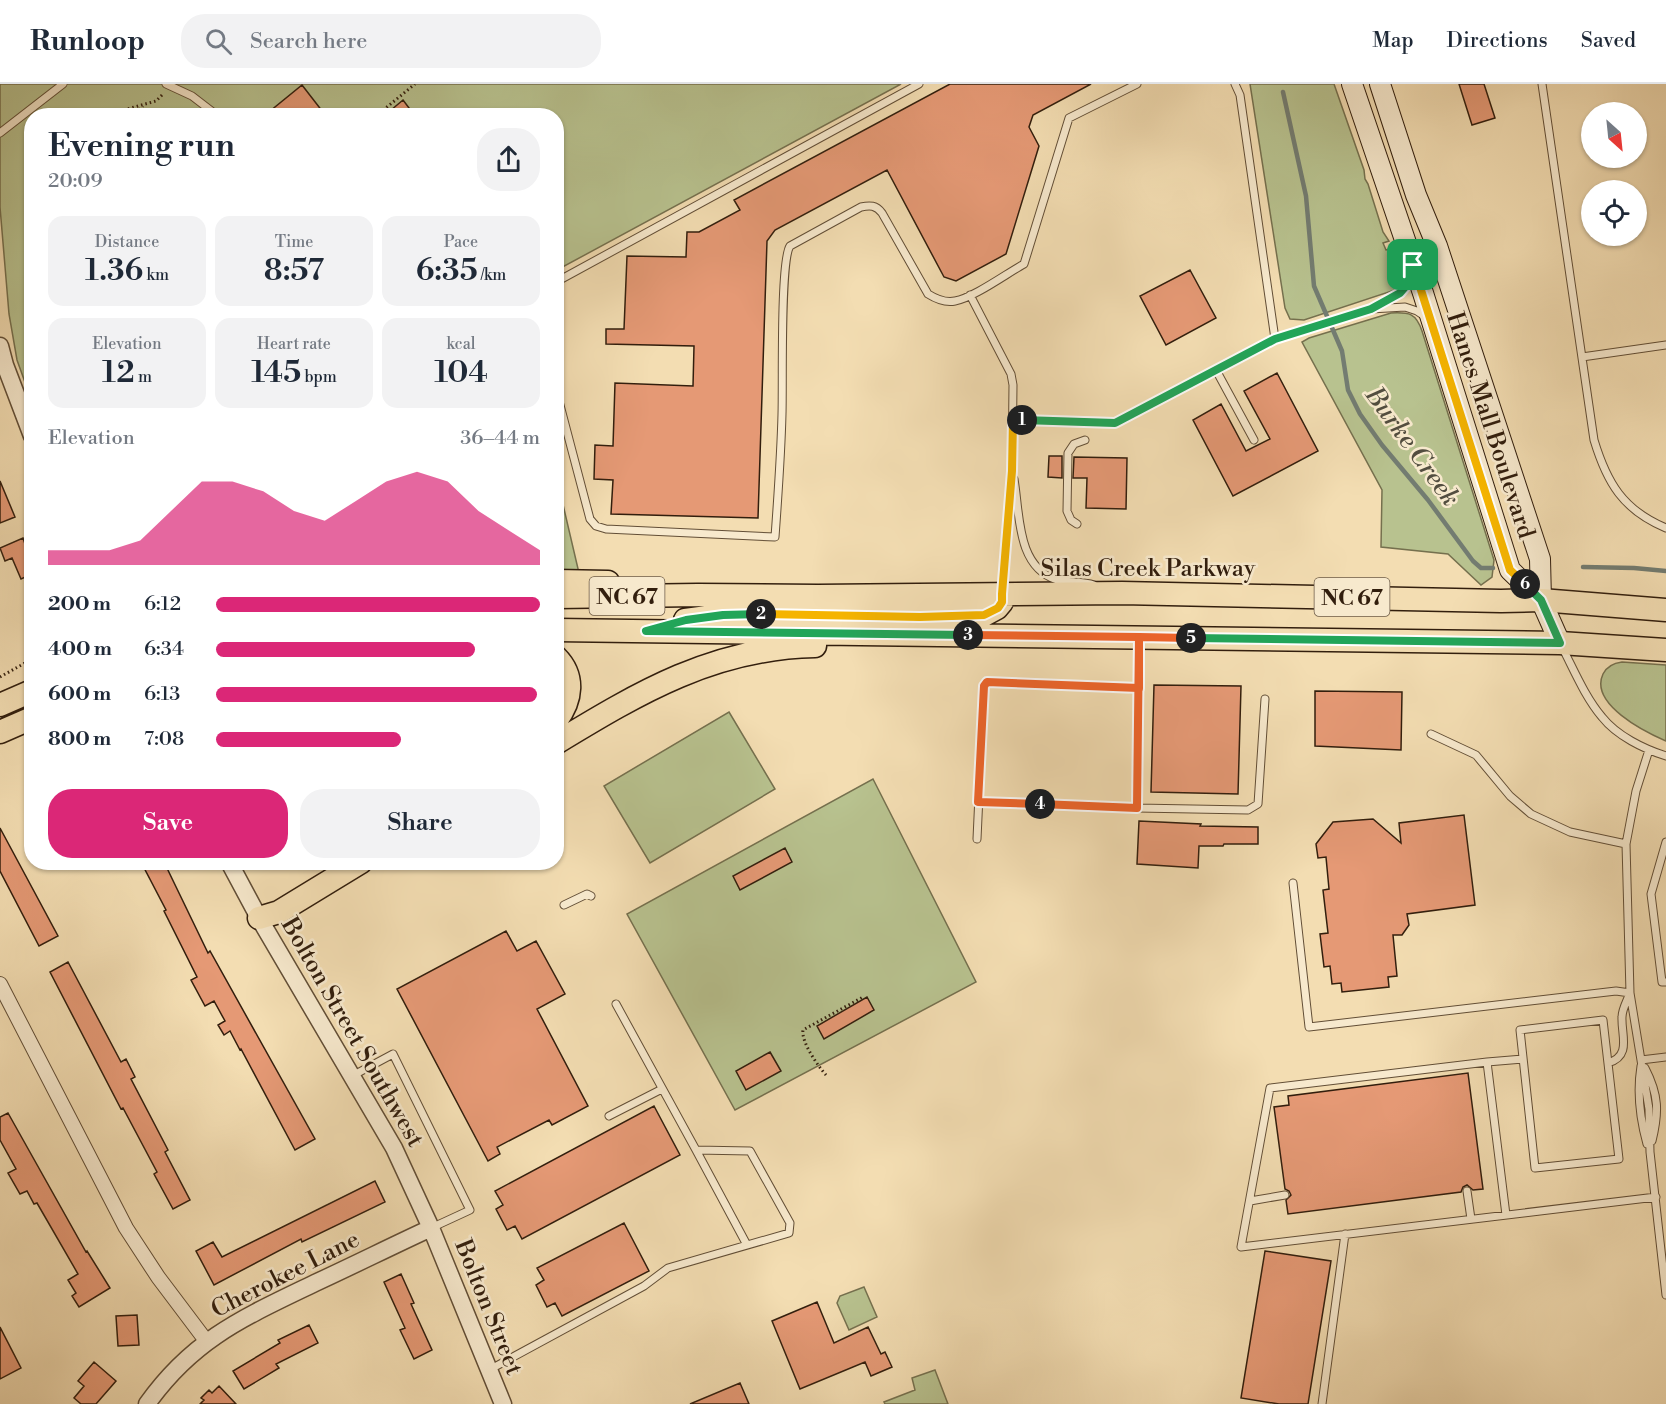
<!DOCTYPE html>
<meta charset="utf-8">
<style>
body{margin:0;font-family:"Libre Bodoni",serif;background:#f2f2f3;color:#1f2937;height:100vh;display:flex;flex-direction:column;font-size:22px;white-space:nowrap}
*{box-sizing:border-box;margin:0}
p{font-size:20px;color:#747a83}
.icon{flex:none;width:33px;height:33px;fill:none;stroke:currentColor;stroke-width:2;stroke-linecap:round;stroke-linejoin:round}
.map{position:relative;flex:1;overflow:hidden}
.drawer{position:absolute;left:24px;top:24px;width:540px;height:762px;display:flex;flex-direction:column;background:#fff;border-radius:24px;box-shadow:0 2px 4px #0004}
.drawer>*{flex:none}
.needle{width:39px;rotate:153deg}
.controls{position:absolute;left:1581px;top:18px;display:grid;gap:12px}
.controls a{display:grid;place-items:center;width:66px;height:66px;border-radius:50%;background:#fff;box-shadow:0 2px 4px #0004;font-size:30px}
.pin{position:absolute;display:grid;place-items:center;width:51px;height:51px;color:#fff;margin:-26px;border-radius:12px;box-shadow:0 3px 9px #0006}
.km{position:absolute;width:30px;height:30px;margin:-15px;border-radius:50%;background:#222;color:#fff;font-size:16px;line-height:30px;text-align:center}
.round{display:grid;place-items:center;flex:none;width:63px;height:63px;border-radius:24px;background:#f2f2f3}
.summary{display:flex;align-items:center;justify-content:space-between;height:102px;padding:0 24px}
h1{font-size:33px;font-weight:600;line-height:45px}
.figures{display:grid;grid-template-columns:repeat(3,1fr);gap:9px;height:102px;padding:6px 24px}
.figures div{display:grid;align-content:center;border-radius:15px;background:#f2f2f3;text-align:center}
.figures b{font-size:30px;font-weight:600}
.figures small{font-size:16px;font-weight:400}
.figures p{font-size:16px}
.chart{height:168px;padding:12px 24px}
.chart p{display:flex;justify-content:space-between}
.chart svg{width:100%;height:108px;margin-top:6px;fill:#db2777;opacity:.7}
.primary-button{display:flex;gap:12px;margin-top:auto;padding:12px 24px}
.primary-button a{flex:1;height:69px;border-radius:24px;background:#db2777;color:#fff;font-size:24px;font-weight:600;line-height:69px;text-align:center}
.primary-button a+a{background:#f2f2f3;color:#1f2937}
ul{padding:0 24px;list-style:none;font-size:20px}
li{display:grid;grid-template-columns:96px 72px 1fr;align-items:center;height:45px}
li i{height:15px;border-radius:8px;background:#db2777}
header{display:flex;align-items:center;gap:36px;box-sizing:border-box;height:84px;padding:0 30px;background:#fff;border-bottom:2px solid #e0e1e3}
header strong{font-size:28px}
nav{display:flex;gap:33px;margin-inline-start:auto;font-size:21px}
.search{width:420px;height:54px;background:#f2f2f3;display:flex;align-items:center;gap:15px;box-sizing:border-box;padding:0 21px;border-radius:24px;color:#747a83;font-size:22px}
.map>svg:first-child{display:block}
.green{fill:#b8c28f;stroke:#75704e;stroke-width:1.5}
.lines{fill:none;stroke-linecap:round;stroke-linejoin:round}
.stream{stroke:#737c71;stroke-width:4.5}
.building{fill:#e59975;stroke:#321e0d;stroke-width:1.5}
.service-casing{stroke:#624e36;stroke-width:9}
.minor-casing{stroke:#624e36;stroke-width:16}
.tertiary-casing{stroke:#624e36;stroke-width:19}
.secondary-casing{stroke:#321e0d;stroke-width:22}
.primary-casing{stroke:#321e0d;stroke-width:25}
.path{stroke:#321e0d;stroke-width:3;stroke-dasharray:1.5 3;stroke-linecap:butt}
.service{stroke:#f7e9cd;stroke-width:7}
.minor{stroke:#f7e9cd;stroke-width:14}
.tertiary{stroke:#f7e9cd;stroke-width:16}
.secondary{stroke:#f7e9cd;stroke-width:20}
.primary{stroke:#f3ddb2;stroke-width:22}
.split-1-casing{stroke:#fff;stroke-width:12}
.split-2-casing{stroke:#fff;stroke-width:12}
.split-3-casing{stroke:#fff;stroke-width:12}
.split-4-casing{stroke:#fff;stroke-width:12}
.split-5-casing{stroke:#fff;stroke-width:12}
.split-6-casing{stroke:#fff;stroke-width:12}
.split-7-casing{stroke:#fff;stroke-width:12}
.split-1{stroke:#22a559;stroke-width:8}
.split-2{stroke:#f5b400;stroke-width:8}
.split-3{stroke:#22a559;stroke-width:8}
.split-4{stroke:#f0652b;stroke-width:8}
.split-5{stroke:#f0652b;stroke-width:8}
.split-6{stroke:#22a559;stroke-width:8}
.split-7{stroke:#f5b400;stroke-width:8}
.labels{text-anchor:middle;stroke-width:5;stroke-linejoin:round;paint-order:stroke}
.shield{fill:#f7e9cd;stroke:#6d5b47;stroke-width:1.5}
.shield-label{font-size:22px;font-weight:bold;fill:#321e0d}
.street-label{font-size:24px;fill:#321e0d;stroke:#f7e9cd}
.water-label{font-size:26px;font-style:italic;fill:#524d3f;stroke:#f7e9cd}
</style>
<header>
<strong>Runloop</strong>
<div class="search"><svg class="icon" aria-label="search" viewBox="0 0 24 24"><circle cx="10" cy="10" r="6"/><path d="M15 15l6 6"/></svg>Search here</div>
<nav><a>Map</a><a>Directions</a><a>Saved</a></nav>
</header>
<div class="map">
<svg width="1666" height="1320" viewBox="0 0 1666 1320">
<rect width="100%" height="100%" fill="#f3ddb2"/>
<filter id="stains"><feTurbulence type="fractalNoise" baseFrequency=".00333" numOctaves="4"/><feColorMatrix values="0 0 0 0 .2 0 0 0 0 .09 0 0 0 0 .02 0 0 0 .5 -.17"/></filter>
<radialGradient id="worn" r=".72"><stop offset=".6" stop-color="#630" stop-opacity="0"/><stop offset="1" stop-color="#630" stop-opacity=".3"/></radialGradient>
<path class="green" d="M0 0H901L557 186 556 32H32L31 315 17 276 9 230 0 123Z
M1250 0H1334L1364 86 1365 95 1368 100 1383 148 1389 157 1383 159 1386 166 1395 164 1402 187 1398 205 1304 236 1290 235 1285 224Z
M1391 229C1409 228 1416 229 1422 247L1494 476 1492 493 1481 501 1448 470 1381 463 1382 406 1302 258 1309 254Z
M557 395 579 489 557 488Z
M1622 578 1666 581V657C1645 648 1589 620 1603 590 1607 582 1614 579 1622 578Z
M729 628 775 705 650 779 604 702Z
M873 695 976 898 735 1026 627 830Z
M864 1203 877 1233 849 1246 837 1219 840 1212Z
M935 1286 948 1320H885L884 1318 915 1306 912 1294Z"/>
<g class="lines">
<path class="stream" d="M1283 8 1306 112 1314 202 1342 267 1348 306 1360 330 1382 361 1428 416 1473 477 1481 484H1493
M1583 483 1634 484 1666 487"/>
</g>
<path class="building" d="M950 0H1091L1033 31 1029 43 1039 62 1006 170 956 197 944 193 887 86 775 146 767 157 758 434 611 430 613 396 594 395 595 361 613 362 615 299 693 302 694 262 606 260V245H624L627 172 686 173 687 148H699L740 126 734 116Z
M1459 0H1484L1495 34 1472 41Z
M302 1 326 32H264Z
M403 16 415 32H384Z
M1190 186 1216 234 1166 261 1140 212Z
M1277 289 1318 367 1233 412 1193 336 1221 320 1246 367 1270 355 1244 307Z
M1049 372H1062V394L1048 393Z
M1074 373 1127 374 1126 425 1086 424 1087 394H1073Z
M0 397 15 433 0 439Z
M23 454 27 466 32 464V490L21 495 12 474 5 477 0 464Z
M1154 601 1241 602 1238 710 1151 708Z
M1315 607 1402 608 1401 666 1315 662Z
M1464 731 1475 821 1407 830 1409 841 1402 851H1393L1397 892 1388 893 1389 903 1342 908 1341 899 1332 900 1330 882 1324 883 1320 850 1328 849 1323 806 1329 805 1326 773 1318 774 1316 760 1333 738 1373 735 1401 759 1399 739Z
M1139 737 1201 740 1200 742 1258 743V760H1224L1223 762H1199L1198 784 1137 780Z
M0 744 58 852 39 862 0 787Z
M785 764 792 778 740 806 733 792Z
M141 778H164L208 869 210 867 315 1055 295 1066 241 965 240 966 230 947 224 951 218 941 225 937 214 917 205 922 191 896 197 893 164 827 166 826Z
M506 847 517 867 536 857 565 910 537 925 588 1022 552 1041 549 1036 497 1063 500 1070 488 1077 397 905Z
M68 878 121 978 126 975 135 993 131 995 168 1066 165 1068 190 1116 173 1125 154 1090 157 1088 123 1024 121 1025 50 888Z
M867 913 874 926 824 955 817 942Z
M770 968 781 987 746 1006 736 987Z
M1468 989 1483 1105 1473 1106 1467 1101 1463 1103 1461 1108 1288 1130 1286 1116 1291 1111 1289 1107 1285 1105 1274 1023 1289 1021 1288 1012Z
M654 1022 680 1071 522 1155 515 1142 507 1146 496 1125 503 1121 495 1107Z
M8 1029 86 1168 87 1167 110 1204 79 1223 72 1212 76 1209 68 1196 78 1190 37 1119 34 1120 27 1107 20 1110 8 1089 16 1085 0 1056V1033Z
M375 1097 385 1118 302 1158 301 1155 214 1201 196 1167 213 1158 222 1173Z
M624 1139 649 1187 562 1232 555 1219 547 1223 536 1201 544 1196 537 1184Z
M1265 1167 1331 1177 1308 1320H1279L1241 1314Z
M401 1190 414 1219 411 1220 432 1266 414 1275 400 1246 405 1244 384 1198Z
M817 1218 834 1259 868 1243 881 1270 885 1268 892 1283 871 1292 865 1278 800 1305 772 1237Z
M137 1231 139 1261 118 1262 116 1232Z
M309 1241 318 1259 276 1280 279 1284 244 1305 233 1287 280 1259 278 1256Z
M0 1243 21 1284 0 1295Z
M94 1278 116 1297 96 1320H81L74 1314 84 1302 78 1297Z
M740 1299 749 1320H690Z
M219 1302 236 1320H200L204 1316 201 1314 209 1306 212 1309Z"/>
<g class="lines">
<g class="service-casing">
<path id="service" d="M166 0 192 12 218 32
M1235 0 1240 11 1275 255
M1542 0 1594 356C1607 399 1623 426 1666 444
M0 49 63 0
M556 198 919 0
M970 211 1011 290 1013 301 1012 387 1002 508
M1371 225 1400 209 1411 188
M1582 273 1666 261
M1216 286 1254 356
M556 306 590 435 596 442 606 445 775 453C778 412 781 371 782 330 783 302 780 177 790 162L861 123C870 121 876 121 882 129L928 210C936 215 945 219 955 217 973 214 1006 190 1024 180L1069 34 1137 0
M1013 335 1115 339 1275 255 1371 225 1405 223 1417 227 1426 233
M1014 395C1020 429 1016 483 1057 496 1069 499 1082 497 1094 501
M1077 440 1071 436 1067 427 1068 369 1074 360 1085 356
M1139 556 1137 724 1248 726 1258 720 1265 615
M1562 563C1574 586 1585 613 1602 633 1617 652 1644 665 1666 672
M1431 650 1476 671 1510 712 1531 730 1570 748 1626 760
M1649 666 1636 707 1626 760 1630 909 1649 1025 1650 1068 1666 1211
M978 718 1137 724
M977 755 984 602 987 598 1139 605
M1666 758 1651 810 1662 898H1666
M234 787 246 778
M1293 799 1309 943 1616 907 1630 909C1627 917 1622 925 1622 933 1621 951 1632 972 1608 979
M564 821 587 810 591 812
M1603 936 1619 1075 1535 1084 1520 946Z
M1641 976 1666 973
M1487 978 1523 975
M1641 982C1637 1007 1640 1035 1647 1060
M1645 984C1659 1011 1659 1028 1652 1057
M352 992 393 970 470 1126 431 1144
M609 1032 662 1005
M696 1066 747 1161
M1467 1107 1471 1135
M1250 1117 1285 1111
M1506 1131 1487 978 1270 1004 1241 1163 1656 1113
M489 1286 644 1202 668 1184 789 1149 790 1139 750 1067 696 1066 616 920
M1322 1320 1345 1150"/>
</g>
<g class="minor-casing">
<path id="minor" d="M0 900 126 1144 158 1193 207 1258"/>
</g>
<g class="tertiary-casing">
<path id="tertiary" d="M0 262 5 281 32 352
M229 778 259 834 394 1064 431 1144 503 1320
M147 1320C194 1254 245 1233 315 1199 354 1181 392 1162 431 1144"/>
</g>
<g class="secondary-casing">
<path id="secondary" d="M1352 0 1423 209 1510 486 1541 516
M1380 0 1416 111 1437 162 1540 475 1541 516 1560 559"/>
</g>
<g class="primary-casing">
<path id="primary" d="M556 497 608 498
M556 513 698 511 818 512 1122 509 1501 517 1541 516 1666 526
M685 536 723 531 772 530 920 533 984 531 997 524 1002 518V510
M556 546 1560 559 1666 566
M556 573C575 592 572 616 556 637
M0 621 32 607
M0 648 32 634
M556 659C640 608 714 564 815 562
M259 834 279 828 361 778"/>
</g>
<path class="path" d="M102 32 156 17 164 9
M133 32 143 22
M376 32 415 0
M32 84C24 99 26 111 32 127
M0 593 32 575
M826 991C818 982 801 958 803 946L863 913"/>
<use href="#service" class="service"/>
<use href="#minor" class="minor"/>
<use href="#tertiary" class="tertiary"/>
<use href="#secondary" class="secondary"/>
<use href="#primary" class="primary"/>
</g>
<g class="lines">
<g class="split-1-casing">
<path id="split-1" d="M1022 336 1115 339 1275 255 1371 225 1400 209 1406 202 1413 181"/>
</g>
<g class="split-2-casing">
<path id="split-2" d="M761 530 920 533 984 531 998 524 1002 518V510L1012 387 1013 335 1022 336"/>
</g>
<g class="split-3-casing">
<path id="split-3" d="M761 530 723 531 686 536 646 547 968 551"/>
</g>
<g class="split-4-casing">
<path id="split-4" d="M968 551 1139 553 1137 724 1040 720"/>
</g>
<g class="split-5-casing">
<path id="split-5" d="M1040 720 978 718 984 602 987 598 1139 604V553L1191 554"/>
</g>
<g class="split-6-casing">
<path id="split-6" d="M1191 554 1560 559 1541 516 1525 500"/>
</g>
<g class="split-7-casing">
<path id="split-7" d="M1413 181 1510 486 1525 500"/>
</g>
<use href="#split-1" class="split-1"/>
<use href="#split-2" class="split-2"/>
<use href="#split-3" class="split-3"/>
<use href="#split-4" class="split-4"/>
<use href="#split-5" class="split-5"/>
<use href="#split-6" class="split-6"/>
<use href="#split-7" class="split-7"/>
</g>
<g class="labels">
<g class="shield">
<rect x="589.5" y="493" width="75" height="38" rx="4.5"/>
<rect x="1314.5" y="494" width="75" height="38" rx="4.5"/>
</g>
<g class="shield-label">
<text x="627" y="520">NC 67</text>
<text x="1352" y="521">NC 67</text>
</g>
<g class="street-label">
<text transform="translate(1491 341) rotate(72)" y="8">Hanes Mall Boulevard</text>
<text x="1148" y="492">Silas Creek Parkway</text>
<text transform="translate(353 948) rotate(60)" y="8">Bolton Street Southwest</text>
<text transform="translate(285 1190) rotate(-27)" y="8">Cherokee Lane</text>
<text transform="translate(489 1223) rotate(68)" y="8">Bolton Street</text>
</g>
<g class="water-label">
<text transform="translate(1413 362) rotate(54)" y="9">Burke Creek</text>
</g>
</g>
<rect width="100%" height="100%" filter="url(#stains)"/>
<rect width="100%" height="100%" fill="url(#worn)"/>
</svg>
<div class="controls">
<a><svg class="needle" viewBox="-14 -14 28 28"><path d="M0-13l5 13h-10z" fill="#e53935"/><path d="M0 13l5-13h-10z" fill="#747a83"/></svg></a>
<a><svg class="icon" aria-label="locate" viewBox="0 0 24 24"><circle cx="12" cy="12" r="6"/><path d="M12 2v4M12 18v4M2 12h4M18 12h4"/></svg></a>
</div>
<div class="pin" style="left:1413px;top:181px;background:#1e9e55"><svg class="icon" aria-label="arrive" viewBox="0 0 24 24"><path d="M6 21V4h12l-3 4 3 4H6"/></svg></div>
<b class="km" style="left:1022px;top:336px">1</b>
<b class="km" style="left:761px;top:530px">2</b>
<b class="km" style="left:968px;top:551px">3</b>
<b class="km" style="left:1040px;top:720px">4</b>
<b class="km" style="left:1191px;top:554px">5</b>
<b class="km" style="left:1525px;top:500px">6</b>
<section class="drawer">
<div class="summary"><div><h1>Evening run</h1><p>20:09</p></div><a class="round"><svg class="icon" aria-label="share" viewBox="0 0 24 24"><path d="M12 15V3M7 8l5-5 5 5M5 13v7h14v-7"/></svg></a></div>
<div class="figures">
<div><p>Distance</p><b>1.36<small> km</small></b></div>
<div><p>Time</p><b>8:57</b></div>
<div><p>Pace</p><b>6:35<small> /km</small></b></div>
</div>
<div class="figures">
<div><p>Elevation</p><b>12<small> m</small></b></div>
<div><p>Heart rate</p><b>145<small> bpm</small></b></div>
<div><p>kcal</p><b>104</b></div>
</div>
<div class="chart"><p><span>Elevation</span>36–44 m</p>
<svg viewBox="0 0 160 44" preserveAspectRatio="none"><path d="M0 44V38L10 38L20 38L30 34L40 22L50 10L60 10L70 14L80 22L90 26L100 18L110 10L120 6L130 10L140 22L150 30L160 38V44z"/></svg>
</div>
<ul>
<li><b>200 m</b>6:12<i style="width:100%"></i></li>
<li><b>400 m</b>6:34<i style="width:80%"></i></li>
<li><b>600 m</b>6:13<i style="width:99%"></i></li>
<li><b>800 m</b>7:08<i style="width:57%"></i></li>
</ul>
<div class="primary-button"><a>Save</a><a>Share</a></div>
</section>
</div>
